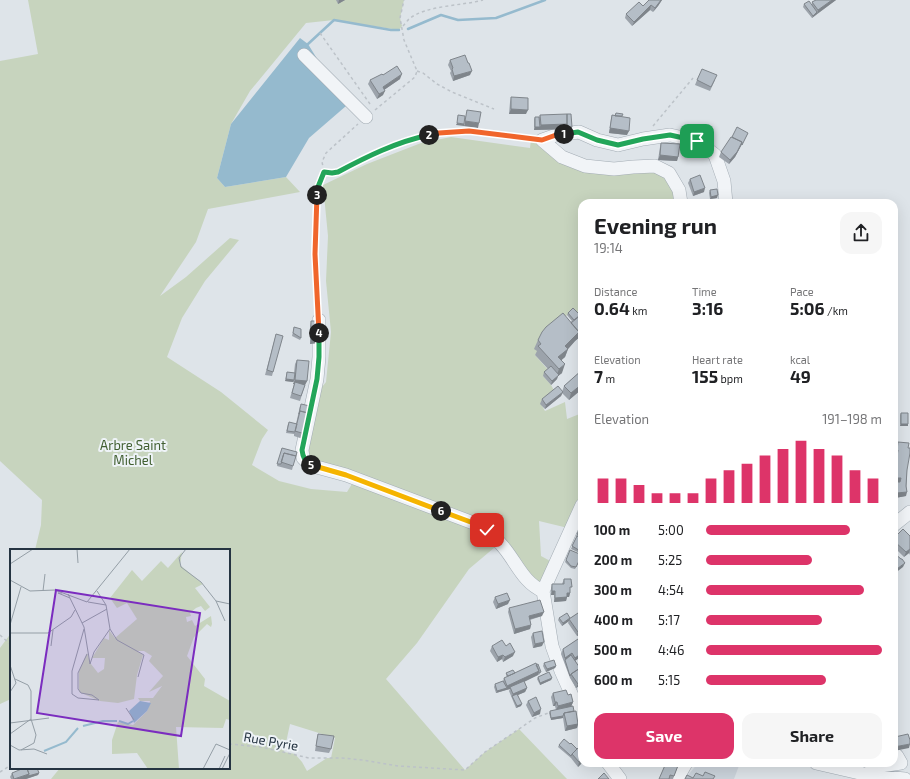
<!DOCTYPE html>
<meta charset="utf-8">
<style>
body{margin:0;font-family:"Exo 2",sans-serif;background:#f6f6f6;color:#202124;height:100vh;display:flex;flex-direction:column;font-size:15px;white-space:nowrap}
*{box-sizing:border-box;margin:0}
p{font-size:13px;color:#757577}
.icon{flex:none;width:22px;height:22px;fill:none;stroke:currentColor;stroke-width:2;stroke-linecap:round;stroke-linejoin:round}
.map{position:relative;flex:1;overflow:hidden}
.side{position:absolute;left:578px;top:199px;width:320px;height:568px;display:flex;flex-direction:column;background:#fff;border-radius:12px;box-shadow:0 4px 16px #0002}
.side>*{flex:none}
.pin{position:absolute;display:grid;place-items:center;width:34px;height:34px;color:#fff;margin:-17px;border-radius:8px;box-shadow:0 2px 6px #0006}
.km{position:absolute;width:20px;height:20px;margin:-10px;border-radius:50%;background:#222;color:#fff;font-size:11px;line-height:20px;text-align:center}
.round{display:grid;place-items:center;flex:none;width:42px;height:42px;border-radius:12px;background:#f6f6f6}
.overview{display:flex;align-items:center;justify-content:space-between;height:68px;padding:0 16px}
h1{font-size:22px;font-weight:700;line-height:30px}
.stats{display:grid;grid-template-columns:repeat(3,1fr);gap:6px;height:68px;padding:4px 16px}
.stats div{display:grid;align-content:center}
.stats b{font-size:17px;font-weight:700}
.stats small{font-size:11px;font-weight:400}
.stats p{font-size:11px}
.chart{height:112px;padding:8px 16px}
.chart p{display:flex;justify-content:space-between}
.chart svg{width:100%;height:72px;margin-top:4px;stroke:#dd3469;stroke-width:6}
.button{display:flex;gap:8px;margin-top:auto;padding:8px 16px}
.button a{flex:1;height:46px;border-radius:12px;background:#dd3469;color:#fff;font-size:16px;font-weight:700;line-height:46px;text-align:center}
.button a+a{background:#f6f6f6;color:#202124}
ul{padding:0 16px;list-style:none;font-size:13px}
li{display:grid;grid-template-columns:64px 48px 1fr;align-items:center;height:30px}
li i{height:10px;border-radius:5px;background:#dd3469}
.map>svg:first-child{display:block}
.built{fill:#ccd4dc}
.green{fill:#c7d4be;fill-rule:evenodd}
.water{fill:#95bace}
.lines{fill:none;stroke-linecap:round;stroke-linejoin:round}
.stream{stroke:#95bace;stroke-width:2.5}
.minor-casing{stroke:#a3acb4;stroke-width:14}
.path{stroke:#bcc2c8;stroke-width:1.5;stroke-dasharray:3 3;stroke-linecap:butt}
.minor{stroke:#f1f4f7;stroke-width:13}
.wall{fill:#9ca3ab}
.shaded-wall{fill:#7f858b}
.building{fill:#b5bec7;stroke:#7f858b}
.split-1-casing{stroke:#fff;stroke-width:8}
.split-2-casing{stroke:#fff;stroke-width:8}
.split-3-casing{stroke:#fff;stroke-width:8}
.split-4-casing{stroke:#fff;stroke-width:8}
.split-5-casing{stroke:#fff;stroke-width:8}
.split-6-casing{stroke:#fff;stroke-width:8}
.split-7-casing{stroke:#fff;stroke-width:8}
.split-1{stroke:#22a559;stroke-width:5}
.split-2{stroke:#f0652b;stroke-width:5}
.split-3{stroke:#22a559;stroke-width:5}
.split-4{stroke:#f0652b;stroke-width:5}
.split-5{stroke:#22a559;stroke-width:5}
.split-6{stroke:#f5b400;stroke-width:5}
.split-7{stroke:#f5b400;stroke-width:5}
.labels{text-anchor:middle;stroke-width:4;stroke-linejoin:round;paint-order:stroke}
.park-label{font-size:13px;fill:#415f31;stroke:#eef3f7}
.street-label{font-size:13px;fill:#253442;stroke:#eef3f7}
.inset-river{fill:none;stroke:#95bace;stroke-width:2}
.inset-road{fill:none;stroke:#949ea6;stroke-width:1}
.view{fill:#7b2cbf;fill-opacity:0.15;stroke:#7b2cbf;stroke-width:2}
.inset-edge{fill:none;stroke:#253442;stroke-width:2}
</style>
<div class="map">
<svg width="910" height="779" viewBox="0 0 910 779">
<rect width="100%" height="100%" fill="#dee4e9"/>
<path class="built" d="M698 763H740L734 779H685Z"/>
<path class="green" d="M28 0H404L400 18 402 26 399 30 334 20 306 23 250 91 231 124 217 178 225 187 286 177 300 192 208 209 196 242 160 296 186 277 230 238 239 240 205 281 182 318 167 357 221 392 268 430 262 439 252 465 279 481 311 489 347 492 355 479 307 462 314 397 326 382 331 332 326 281 328 236 323 185 367 164 421 143 451 137 530 148 531 139 542 140 562 157 669 173 681 203H582V318L573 310 559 322 535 355 549 371 543 376 551 385 555 392 541 404 545 411 565 402 567 419 582 413V494L568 528 539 521 541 556 552 562 544 584 536 585 501 542 469 569 417 643 386 679 465 770 485 752 519 729 567 779H51L60 768H229V550H35L41 525 42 500 0 461V61L38 54ZM290 724 335 738 331 758H327L307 771 302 762 295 754 284 752Z
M11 633V699L0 704V648Z"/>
<path class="water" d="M300 38 308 44 346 106 309 138 286 177 225 187 217 178 231 124Z"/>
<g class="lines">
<path class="stream" d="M408 29 441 15 458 20 496 18 545 0
M308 44 334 20 391 30H399"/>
<g class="minor-casing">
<path id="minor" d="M304 55 366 117
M681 203 679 190 669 173 655 166 633 167 614 169 585 166 562 157 542 140 556 135 579 132 597 140 618 145 643 139 670 135 697 141 715 155 724 181 726 203
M319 320V357L317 379 302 450 303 458 307 462 313 466 346 475 476 524C489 531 496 538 505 549 517 564 524 583 543 591
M894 525 910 512
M543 591 552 646 561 671 582 718
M543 591 582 505
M608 763 620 779
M816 763 873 776 905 779
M869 775 873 767 901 763 897 756 894 757
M677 779 686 763"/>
</g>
<path class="path" d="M403 26C405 24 407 21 409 19 426 5 462 6 483 0
M320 33 370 104
M417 71 423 73 437 84 452 92 494 109
M375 110 415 77 417 71 404 40 400 18 404 0
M653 126 693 78
M324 171 322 162 326 153 358 124
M324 172 332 173 338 172 388 148 416 138 439 133 469 131 532 139
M318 309 315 254 318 187 324 172
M0 635 11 645
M229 744 261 747 309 758H341L363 760 398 766 465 770 485 752 519 729 535 718 551 712
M0 772 11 765"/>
<use href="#minor" class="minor"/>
</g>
<path class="wall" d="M336 0H345L338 4Z
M649 0H662L658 6 653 12 650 10 632 26 625 18 626 14 643 6Z
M816 0H836L812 18 803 7 804 4H812V2Z
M450 60 470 75 453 81 450 73 451 71 448 65Z
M383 75 400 79 384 90 383 95 377 99 368 84 370 80Z
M697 80H715L710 91 695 85Z
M511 97 526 114H509L510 102Z
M616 113 622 116 627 135 609 133 611 119 612 115H615Z
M540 115 571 129 534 130V119L535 117H539Z
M748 133 735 157 729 164 719 157 721 152Z
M661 143 678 157 677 161 658 160 660 147Z
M690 179 704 192 693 196 688 183Z
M710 190 717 198 710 199 709 193Z
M573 308 582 335 575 341 568 349 565 357 561 360 562 373 558 376 557 379 551 385 543 376 544 372 548 369 535 355 537 351 534 349 538 340 572 321 567 315 568 313Z
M311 321 319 339 317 343 310 344V326Z
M294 327 301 338 300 340 292 336Z
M276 334 273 372 272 376 265 375Z
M297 360 307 381 305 385 300 401 290 398 294 384H293L294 382 285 381 287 372 294 373 295 364Z
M582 370V389L569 400 562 393 561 396 545 409 540 404 542 399 562 392 564 386Z
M300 406 308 413 305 434 303 439 294 436V434L286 433 288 424H296Z
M901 413 908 426H900V415Z
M898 442 908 448 906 496 895 498V486L896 483 895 469 896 454H895L896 446Z
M282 448 293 466 292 470 277 466Z
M582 529V554L571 549 577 536H576L577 534Z
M910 536V555L909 553 904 557 894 547V538Z
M570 550 582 556 575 569 571 568 565 562Z
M564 579 570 591V593L569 597H567L566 601 554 602V595H551V588L552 584H562Z
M495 597 508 604 496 609 493 602Z
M509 608 542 616 530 620 531 625 530 629 514 634 508 612Z
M582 612V656L575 661 580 668 582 667V684L576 688 570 678 561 654 563 649 580 638 579 635 577 636 568 623 569 621 562 626 558 620 559 618H570Z
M533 633 542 646 533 648 531 637Z
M492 646H506L513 656 503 662 502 659 497 662 490 651Z
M536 663 540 674 524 682 527 688 525 692 518 695 521 706 516 708 509 691 510 689 496 693 494 687 495 684 503 681 504 678 507 677 506 675V673H515Z
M544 663 556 666 555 668 546 672 543 666Z
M538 677 552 678 551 680 540 685 537 679Z
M553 693 568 695 573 702 571 707 564 708 574 711 578 724 577 728 565 731 563 718 551 720 549 713 550 711 556 710 555 706H553L551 697Z
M528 701 540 714 532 717 526 705Z
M318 734 331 749 329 753 315 751 317 738Z
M570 744 577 749 582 750V763L578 767 571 758 558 747 559 745Z
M679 763 673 779H659Z
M27 769 39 773 38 775 26 779H11L10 777 12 773Z"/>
<path class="shaded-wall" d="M339 0H345L338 4Z
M661 0H662L658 6 653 12 655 8Z
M832 0H836L817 14 818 10Z
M651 5 650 10 632 26 634 22Z
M817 12V14L812 18 813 16Z
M472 71 470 75 453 81 454 76Z
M402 74 400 79 381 92 383 87Z
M385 91 383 95 377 99 379 94Z
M511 109 528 110 526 114H509Z
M465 121 479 123 478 128 464 126Z
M457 123 464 124V126L456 125Z
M567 124 572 127 571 129 534 130 535 127H540L541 125Z
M610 128 629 131 627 135 609 133Z
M748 133 735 157 729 164 730 160Z
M660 155 678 157 677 161 658 160Z
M705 188 704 192 693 196 694 192Z
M718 195 717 198 710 199 711 197Z
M579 332 575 341 568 349 565 357 555 366 558 357 565 346Z
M582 332V335L575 341 577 336Z
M311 339H319L317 343 310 344Z
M565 364 562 373 558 376 557 379 551 385 552 381 556 377 559 369Z
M286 379 294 380 293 382 285 381Z
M295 380 307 381 305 385 293 384Z
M582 384V389L569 400 571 393Z
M563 392 561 396 545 409 546 405Z
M901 424H908V426H900Z
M894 478H901L899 483 894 482Z
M907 492 906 496 895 498 897 493Z
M910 549 909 553 904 557 906 552Z
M905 563 903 567 894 574V571Z
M552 591H555L554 595H551Z
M567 593H570L569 597H567L566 601 554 602 555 598Z
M510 600 508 604 496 609 498 604Z
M544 612 542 616 527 620 529 616Z
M569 619V621L562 626 563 623Z
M531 625 530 629 514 634 515 629Z
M582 629V632L579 633V635L577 636 578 632Z
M544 642 542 646 533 648 535 644Z
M515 652 513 656 503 662 505 657Z
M572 653 570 658 565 660V658Z
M582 653V656L573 662 575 658Z
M503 655 502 659 497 662 498 657Z
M556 666 555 668 546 672 547 669Z
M539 671 538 675 511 688 510 687V689L506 690 496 693 497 691 507 688V686Z
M552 678 551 680 540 685V683Z
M582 681V684L576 688 578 684Z
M527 688 525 692 513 697 512 696 513 694Z
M555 702H557L555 706H553Z
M573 702 571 707 556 710 558 706Z
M522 704 521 706 516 708 517 706Z
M541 709 540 714 532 717 534 713Z
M563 716V718L551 720V718Z
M578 724 577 728 565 731 567 726Z
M910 744 909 748 894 751V747Z
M582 760V763L578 767 579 762Z
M39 773 38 775 26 779H15L29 774Z"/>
<path class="building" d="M649 0H661L655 8 651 5 634 22 626 14 639 2 643 6Z
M816 0H832L818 10 812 2Z
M809 1 817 12 813 16 804 4Z
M465 55 468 63H469L472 71 454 76 452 69 453 68 450 60Z
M397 66 402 74 383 87 385 91 379 94 370 80 382 74 383 75Z
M702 69 717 75 711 87 697 80Z
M511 97 528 98V110L511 109Z
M467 110 481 112 479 123 465 121Z
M616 113 623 114 622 116H615Z
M567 114V124L541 125 540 115Z
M567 114H571L572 127H567Z
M458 115 465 116 464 124 457 123Z
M612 115 630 118 629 131 610 128Z
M535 117H539L540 127H535Z
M737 127 748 133 742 145V142L732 137Z
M731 137 742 142 737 152 730 160 721 152Z
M661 143 680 144 678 157 660 155Z
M700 175 705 188 694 192 690 179Z
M717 189 718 195 711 197 710 190Z
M573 308 580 315 574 320 568 313Z
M563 313 579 332 565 346 568 349 558 357 565 364 559 369 538 346 541 344 538 340 542 332 546 327Z
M582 314V332L577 336 579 332 571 323Z
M311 321H319V339H311Z
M294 327 301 329V338L293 333Z
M276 334 283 336 273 372 267 370Z
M297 360 309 361 307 381 295 380Z
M551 366 559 375 552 381 544 372Z
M582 370V384L571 393 564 386Z
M287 372 295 373 294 380 286 379Z
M295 382 305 385 301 396 292 393Z
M558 386 563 392 546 405 542 399Z
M301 404 310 406 308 413 300 411 299 414Z
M300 411 308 413 305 434 295 431Z
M901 413H908V424H901Z
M289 422 297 424 295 432 287 431Z
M898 442 909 443 908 448H910V453L907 470 906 486 907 492 897 493 896 482H900L901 478H894V469H896L897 456 898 450H897Z
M282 448 297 452 296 456 284 453 281 464H277Z
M284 453 296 456 293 466 281 462Z
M580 528 582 529V536L577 534Z
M903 529 910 536V549L906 552 894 541V538Z
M577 536 582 539V552L572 546Z
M570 550 582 555 576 567 571 566 566 560Z
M894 553 901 559H902L905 563 894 571Z
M564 579H571L572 587H570V593H567V597L555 598V591H552V584H564Z
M507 593 510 600 498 604 495 597Z
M540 600 544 612 529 616 531 625 515 629 509 608Z
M581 611 582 612V629L578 632 569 619Z
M567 613 570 618 563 623 559 618Z
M542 631 544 642 535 644 533 633Z
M582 631V637L579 633Z
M581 637 582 638V653L575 658 572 653 565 658 563 649Z
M502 640 506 646 510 643 515 652 505 657 503 655 498 657 492 646Z
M571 655 580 668 571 674 570 676 565 660Z
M554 660 556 666 547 669 544 663Z
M536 663 539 671 507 686 504 678Z
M538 664 541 672 539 673V671L536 665Z
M582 667V681L578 684 571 674Z
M513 670 515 673 508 676 506 673Z
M549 672 552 678 540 683 538 677Z
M503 681 507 688 497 691 495 684Z
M524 681 527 688 513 694 510 687Z
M566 690 568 695 571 694 573 702 558 706 557 702H555L553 693Z
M517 694 522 704 517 706 512 696Z
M536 697 541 709 534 713 528 701Z
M573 706 574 711 564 713 563 716 551 718 550 711Z
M576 711 578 724 567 726 564 713Z
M318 734 334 736 331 749 316 746Z
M894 734 895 737 908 734 910 740V744L894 747Z
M564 739 570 744 571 743 577 749 572 754 571 756 559 745Z
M579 747 582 750V760L579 762 572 754Z
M666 763H679L674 776 670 775 669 779H659Z
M24 768H27L29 774 14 779 12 773Z
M30 768H37L39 773 28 776 29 774 27 769Z
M705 772 715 776 713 779H685L687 775 693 778 696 773 703 776Z
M604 773 609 779H598Z"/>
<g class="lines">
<g class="split-1-casing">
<path id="split-1" d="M564 134 578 132 597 140 618 145 643 139 670 135 697 141"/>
</g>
<g class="split-2-casing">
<path id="split-2" d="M429 135 439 133 469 131 542 140 556 135 564 134"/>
</g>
<g class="split-3-casing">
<path id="split-3" d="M317 195 318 187 324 172 332 173 338 172C366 157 396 142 429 135"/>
</g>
<g class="split-4-casing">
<path id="split-4" d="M317 195 315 254 319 333"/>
</g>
<g class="split-5-casing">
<path id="split-5" d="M311 465C305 461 303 458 302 450L317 379 319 357V333"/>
</g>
<g class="split-6-casing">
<path id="split-6" d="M311 465 346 475 441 511"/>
</g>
<g class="split-7-casing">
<path id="split-7" d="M441 511 476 524 487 530"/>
</g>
<use href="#split-1" class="split-1"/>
<use href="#split-2" class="split-2"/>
<use href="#split-3" class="split-3"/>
<use href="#split-4" class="split-4"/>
<use href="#split-5" class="split-5"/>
<use href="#split-6" class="split-6"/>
<use href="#split-7" class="split-7"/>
</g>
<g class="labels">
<g class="park-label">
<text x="133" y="450">Arbre Saint<tspan x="133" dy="15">Michel</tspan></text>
</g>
<g class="street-label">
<text transform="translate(271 741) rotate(10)" y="5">Rue Pyrie</text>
</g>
</g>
<g transform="translate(10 549)">
<rect width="220" height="220" fill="#dee4e9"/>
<path d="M172 3 170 16 193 35 185 39 200 58 195 62 191 57 186 59 180 64 181 67 176 68 177 73 182 71 185 77 201 67 202 75 201 78 197 75 184 88 177 107 195 130 194 137 220 152V171L216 170 213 179 166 178 169 220H138L127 204 102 205V191L108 173 123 176 137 162 140 152H130L128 149H143L152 137 139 143 153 127 139 112 142 107 134 102H127L133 106 127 126 124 150 108 154 90 152 69 143V122L77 104 81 115 88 124 94 120 95 109H82L94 89 99 91V81L105 89 127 70 117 54 107 59 100 49 122 21 132 32 151 12 158 19Z" fill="#c7d4be"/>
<path d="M130 152 141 154 137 162 124 174 119 162Z" fill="#95bace"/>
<path class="inset-river" d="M109 172 118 175 123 172M73 177 93 172H107M34 202 56 193 68 179"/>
<path class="inset-road" d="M67 0 68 14M176 0 169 9 171 18 191 33 206 52 220 55M0 15 23 0M0 31 20 42 45 41 77 53 120 0M33 42 35 25M87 42 96 56M52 44H48L60 49M58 45 74 78 80 115 84 103 100 80M206 52 215 72M78 53 96 56 100 80 107 91 134 106 128 128M72 74 97 60M0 76 11 38M74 80 62 122V145L68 149 89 151M0 84H38L61 68 65 61M41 97 43 81M77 105 68 124V140L71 144 82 146 89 151M0 116 6 134 0 143M5 130 18 136 21 142V170L26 186 24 194 11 201M116 159 124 171M0 174 39 169M0 185 21 170M0 196 9 201 24 200 37 205M193 220 206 195 220 201M209 220 215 207M212 220 220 204"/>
<path class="view" d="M46 41 190 64 171 187 27 164Z"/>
<rect width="220" height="220" class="inset-edge"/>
</g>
</svg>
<div class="pin" style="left:697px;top:141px;background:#1e9e55"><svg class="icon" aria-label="arrive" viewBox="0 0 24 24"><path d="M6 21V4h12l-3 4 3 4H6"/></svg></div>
<div class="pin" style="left:487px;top:530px;background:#d93025"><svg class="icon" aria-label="check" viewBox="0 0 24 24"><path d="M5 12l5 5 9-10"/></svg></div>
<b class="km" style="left:564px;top:134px">1</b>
<b class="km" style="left:429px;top:135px">2</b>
<b class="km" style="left:317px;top:195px">3</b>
<b class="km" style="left:319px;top:333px">4</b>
<b class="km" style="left:311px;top:465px">5</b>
<b class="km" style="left:441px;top:511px">6</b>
<section class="side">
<div class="overview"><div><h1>Evening run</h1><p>19:14</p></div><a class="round"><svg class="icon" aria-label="share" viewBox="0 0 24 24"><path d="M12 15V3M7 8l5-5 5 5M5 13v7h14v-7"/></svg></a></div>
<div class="stats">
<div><p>Distance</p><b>0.64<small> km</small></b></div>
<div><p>Time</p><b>3:16</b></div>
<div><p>Pace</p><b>5:06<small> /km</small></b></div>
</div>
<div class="stats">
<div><p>Elevation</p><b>7<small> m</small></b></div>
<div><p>Heart rate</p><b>155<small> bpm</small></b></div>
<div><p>kcal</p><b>49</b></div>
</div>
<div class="chart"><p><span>Elevation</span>191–198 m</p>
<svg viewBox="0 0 160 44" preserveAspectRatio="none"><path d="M5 44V29M15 44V29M25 44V33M35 44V38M45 44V38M55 44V38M65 44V29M75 44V24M85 44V20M95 44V15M105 44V11M115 44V6M125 44V11M135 44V15M145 44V24M155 44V29"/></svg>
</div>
<ul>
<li><b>100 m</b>5:00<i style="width:82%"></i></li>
<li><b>200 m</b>5:25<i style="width:60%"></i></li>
<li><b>300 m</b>4:54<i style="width:90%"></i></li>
<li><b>400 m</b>5:17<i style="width:66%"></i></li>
<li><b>500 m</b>4:46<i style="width:100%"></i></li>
<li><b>600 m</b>5:15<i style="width:68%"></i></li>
</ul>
<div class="button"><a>Save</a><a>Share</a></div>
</section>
</div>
